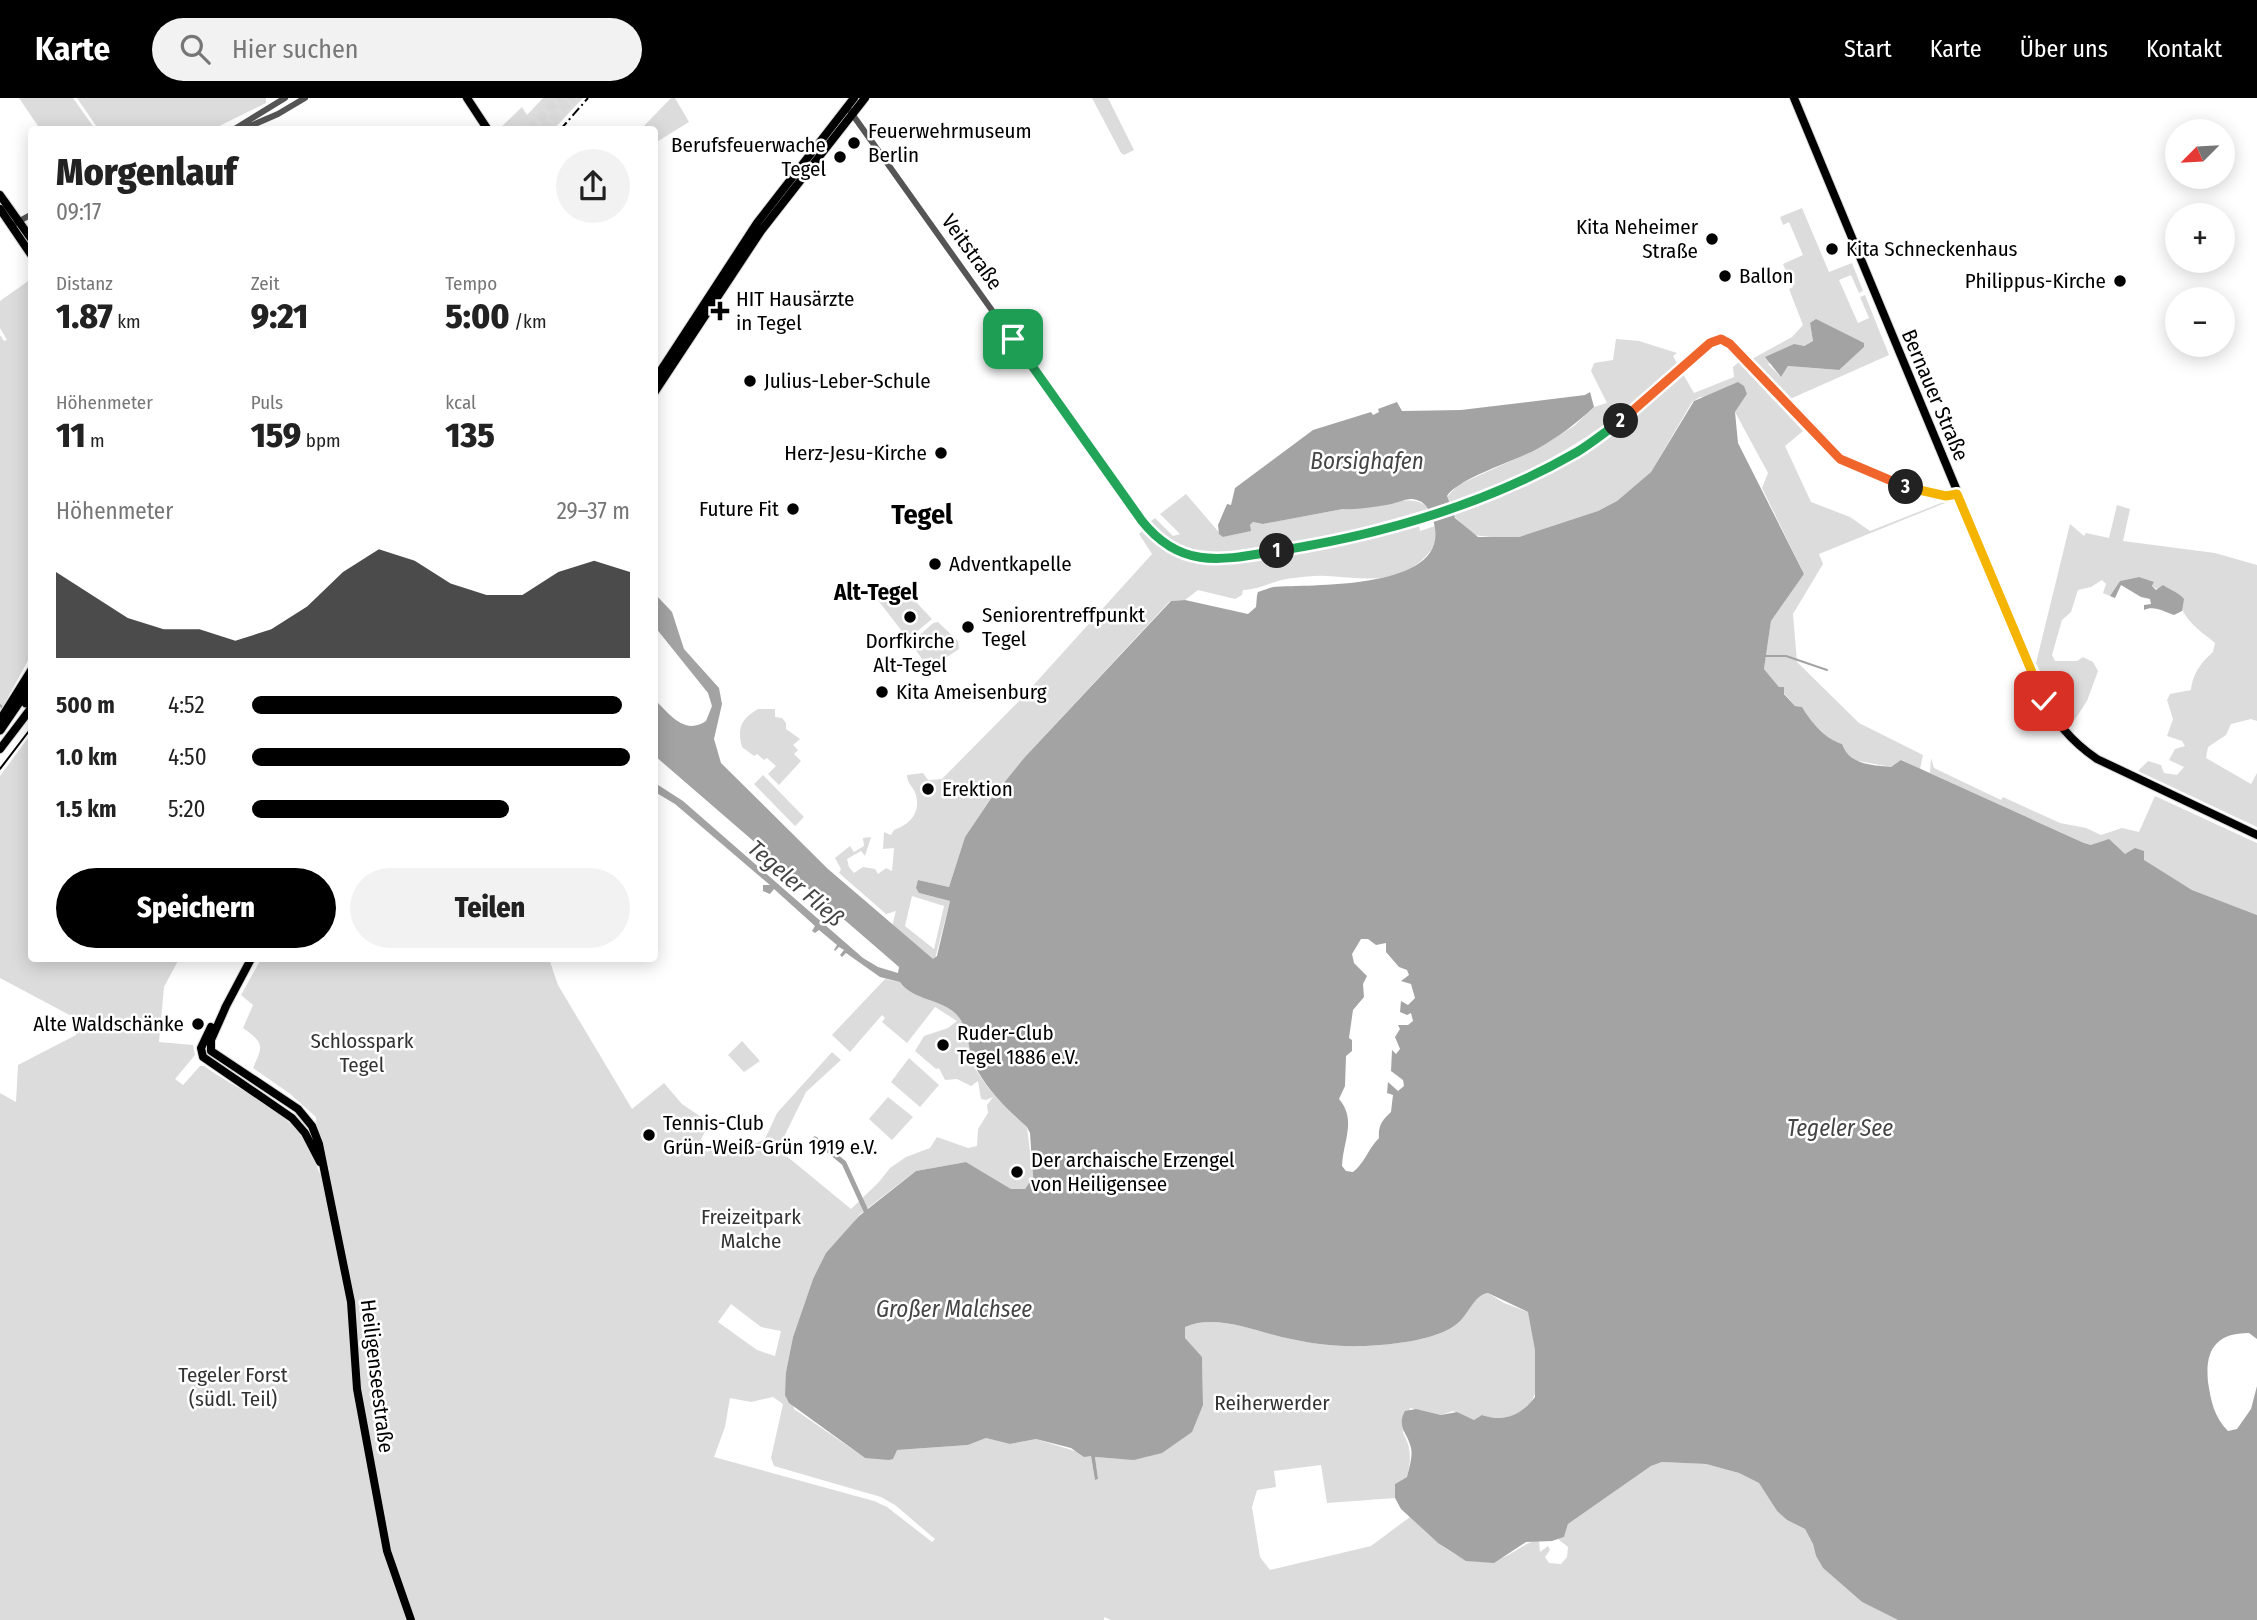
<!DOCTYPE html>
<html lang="de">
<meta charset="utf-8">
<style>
body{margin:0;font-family:"Fira Sans Condensed",sans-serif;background:#f2f2f2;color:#222;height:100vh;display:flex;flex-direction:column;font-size:26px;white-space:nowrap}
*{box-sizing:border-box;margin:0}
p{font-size:23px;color:#767676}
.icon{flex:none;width:38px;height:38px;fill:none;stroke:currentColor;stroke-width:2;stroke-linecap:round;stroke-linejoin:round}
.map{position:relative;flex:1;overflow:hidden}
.sheet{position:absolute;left:28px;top:28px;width:630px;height:836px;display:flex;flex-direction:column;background:#fff;border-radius:7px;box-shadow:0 4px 18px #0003}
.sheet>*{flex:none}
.needle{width:46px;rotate:246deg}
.buttons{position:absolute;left:2165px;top:21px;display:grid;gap:14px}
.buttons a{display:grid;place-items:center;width:70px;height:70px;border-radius:50%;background:#fff;box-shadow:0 4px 18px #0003;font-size:35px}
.pin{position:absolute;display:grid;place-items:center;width:60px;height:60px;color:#fff;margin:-30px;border-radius:14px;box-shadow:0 4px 10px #0006}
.km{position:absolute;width:35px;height:35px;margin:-18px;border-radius:50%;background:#222;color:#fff;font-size:19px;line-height:35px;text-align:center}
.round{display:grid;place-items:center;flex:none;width:74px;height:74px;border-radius:37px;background:#f2f2f2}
.head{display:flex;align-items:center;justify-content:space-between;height:119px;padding:0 28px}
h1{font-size:38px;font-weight:800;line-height:52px}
.metrics{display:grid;grid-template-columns:repeat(3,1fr);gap:10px;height:119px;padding:7px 28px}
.metrics div{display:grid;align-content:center}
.metrics b{font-size:35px;font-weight:800}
.metrics small{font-size:19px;font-weight:400}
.metrics p{font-size:19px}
.chart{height:196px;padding:14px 28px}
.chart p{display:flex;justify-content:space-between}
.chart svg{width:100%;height:126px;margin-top:7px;fill:#000;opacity:.7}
.action{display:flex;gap:14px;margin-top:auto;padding:14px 28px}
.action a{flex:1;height:80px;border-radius:42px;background:#000;color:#fff;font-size:28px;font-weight:800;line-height:80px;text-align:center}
.action a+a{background:#f2f2f2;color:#222}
ul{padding:0 28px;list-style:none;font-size:23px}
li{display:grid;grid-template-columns:112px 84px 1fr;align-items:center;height:52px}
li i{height:18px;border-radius:9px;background:#000}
header{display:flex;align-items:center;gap:42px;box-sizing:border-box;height:98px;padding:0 35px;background:#000;color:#fff}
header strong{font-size:33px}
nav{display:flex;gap:38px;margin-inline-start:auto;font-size:24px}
.search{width:490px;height:63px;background:#f2f2f2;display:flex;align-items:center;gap:18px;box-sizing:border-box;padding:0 24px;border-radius:38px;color:#767676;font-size:26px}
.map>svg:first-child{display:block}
.green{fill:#dcdcdc;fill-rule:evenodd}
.water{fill:#a3a3a3;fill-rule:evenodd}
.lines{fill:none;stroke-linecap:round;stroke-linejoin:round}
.stream{stroke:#a3a3a3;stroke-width:2}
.canal{stroke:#a3a3a3;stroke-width:5}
.highway-tunnel{stroke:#d9d9d9;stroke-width:9;stroke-dasharray:9 4.5;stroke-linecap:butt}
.major-casing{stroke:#dbdbdb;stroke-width:10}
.highway-casing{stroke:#dbdbdb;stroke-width:11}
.minor{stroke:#555;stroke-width:6}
.major{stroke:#000;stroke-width:8}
.highway{stroke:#000;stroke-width:9}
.tram{stroke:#000;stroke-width:2}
.rail{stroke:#000;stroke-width:2;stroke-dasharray:10 3.5 2 3.5;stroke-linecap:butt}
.split-1-casing{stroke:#fff;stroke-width:14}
.split-2-casing{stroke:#fff;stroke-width:14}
.split-3-casing{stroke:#fff;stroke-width:14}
.split-4-casing{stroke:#fff;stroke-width:14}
.split-1{stroke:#22a559;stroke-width:9}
.split-2{stroke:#22a559;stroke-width:9}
.split-3{stroke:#f0652b;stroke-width:9}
.split-4{stroke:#f5b400;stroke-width:9}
.poi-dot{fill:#000;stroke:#fff;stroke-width:2.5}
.labels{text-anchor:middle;stroke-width:5;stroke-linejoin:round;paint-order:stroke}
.poi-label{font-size:21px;fill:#000;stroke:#fff;text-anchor:start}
.street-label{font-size:21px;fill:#000;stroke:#fff}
.park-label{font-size:21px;fill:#333;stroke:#fff}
.water-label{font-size:23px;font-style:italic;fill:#444;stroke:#fff}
.neighbourhood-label{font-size:23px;font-weight:bold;fill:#000;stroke:#fff}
.district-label{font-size:28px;font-weight:bold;fill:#000;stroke:#fff}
</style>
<header>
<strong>Karte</strong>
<div class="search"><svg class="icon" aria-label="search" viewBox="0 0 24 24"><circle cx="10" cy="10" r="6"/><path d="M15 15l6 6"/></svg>Hier suchen</div>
<nav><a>Start</a><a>Karte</a><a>Über uns</a><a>Kontakt</a></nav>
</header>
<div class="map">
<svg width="2257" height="1522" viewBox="0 0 2257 1522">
<rect width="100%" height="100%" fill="#fff"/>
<path class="green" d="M19 0H73L95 31H40Z
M77 0H266V5L260 8 213 31 99 32Z
M543 0H583L554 31H536L532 28 528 31H499L522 9 527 17Z
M671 0H675L689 24 655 45 654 32 641 31Z
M1092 0H1108L1134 52 1124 57 1121 55Z
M1802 110 1829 174 1852 165 1863 193 1859 195 1851 177 1839 182 1858 225 1869 220 1860 199 1865 197 1889 257 1790 301 1752 261 1792 239 1803 227 1789 191 1793 189 1783 166 1803 157 1789 124 1783 127 1780 119ZM1810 225 1864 245 1838 272 1788 268 1781 279 1768 266 1813 243Z
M31 181V557L0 614V237L4 243 7 242 0 230V203Z
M1616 241 1639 243 1677 255 1673 258 1678 267C1612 329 1534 377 1449 405L1447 399 1458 387 1535 352 1574 328 1594 309 1607 305 1591 273 1594 265 1613 262Z
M1739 264 1803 333 1785 348 1811 404 1850 419 1870 433 1941 405H1945L1819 456 1823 466 1793 516 1797 564 1859 625 1923 657 1920 671 1902 662 1891 669 1853 662 1812 625 1802 609 1795 608 1764 571 1771 523 1804 476 1762 390 1768 375 1735 314 1747 296 1700 299 1692 304 1651 374 1617 403 1598 413 1519 439 1500 440 1473 437 1453 417C1537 390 1617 336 1683 276L1694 295 1734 279 1733 269Z
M1186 396 1223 439 1250 433V427L1253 424 1263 426 1343 411C1368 413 1414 391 1429 411L1336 437 1214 456 1193 454 1177 448 1150 424 1155 420 1173 438 1180 436 1160 416Z
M2117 407 2130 411 2123 443 2215 455 2257 467V623L2251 621 2231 626 2226 637 2208 649 2206 660 2251 686 2257 675V729L2138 673 2148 663 2161 667 2164 675 2177 677 2184 669 2169 662 2175 651 2185 648 2182 643 2167 638 2173 621 2167 602 2170 596 2191 592C2192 577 2201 564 2213 554L2215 545C2205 536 2194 530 2186 518 2180 510 2180 503 2171 496 2164 490 2158 493 2152 488L2154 485 2139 479 2120 483 2110 498 2103 495 2106 486 2102 482 2091 489 2078 492 2071 514 2062 522 2052 557 2055 563H2077L2083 559 2093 564 2098 573 2087 603 2071 627 2054 602 2036 565 2070 426 2084 438 2086 435 2109 440Z
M1419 427 1420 433 1435 428C1439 440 1436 448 1427 457 1399 488 1364 480 1327 478 1316 477 1305 479 1294 480 1276 481 1260 492 1243 492L1242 497 1235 501 1198 492 1185 502 1170 503 1024 660 990 702 965 739 949 789 918 782 919 795 950 803 935 861H930L892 828 896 813 886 816 839 775 841 771 835 760 850 748 854 754 864 748 863 740 871 739 865 758 861 753 847 761 849 769 854 775 863 769 875 771 878 776 886 770 892 773 894 750 883 751 884 734 891 737 894 732C909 727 921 715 916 697 914 689 907 686 907 677L923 675 928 682 942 681 1020 602 1152 456 1139 436 1143 432C1157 447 1171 459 1191 464 1217 470 1246 463 1272 459 1322 450 1370 440 1419 427ZM912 798 944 808 934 851 905 828Z
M874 487 916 504 932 521 908 541 870 492Z
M938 524 958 543 959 551 929 571 911 545 933 525Z
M758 611H775V619L782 620 786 625V631L800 641 793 647 798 652 794 656 801 663 779 687 768 676 776 668 767 660 764 662 757 656 754 658 742 649C737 630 741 621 758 611Z
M31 636 32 861H179L164 889 159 944 193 947 195 957 175 981 183 987 200 968H204C247 999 306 1017 319 1075L330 1072 317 1033 316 1019 289 995 253 970C262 949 266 946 243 930L253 907 241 897 261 861H549L558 887 632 1011 664 985 682 1006 710 1025 701 1041 707 1054 727 1044 733 1056 765 1041 777 1015 832 954 841 962 806 994 778 1051 851 1111 878 1085 890 1070 906 1059 930 1050 937 1039 968 1050 977 1048 978 1031 988 1015 987 1007 993 999 986 1002 981 1001 978 983 971 988 957 981 945 982 939 970 936 971 915 953 924 938 948 930 957 923 935 909 907 945 882 924 885 920 882 917 850 954 832 937 885 881 900 884C912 902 941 901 956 916 970 930 967 956 976 972 990 995 1007 1011 1027 1029L1033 1079 1025 1091H1011L966 1064 916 1073 891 1092 859 1117 813 1181 793 1239 786 1274 794 1311 865 1360 897 1352 968 1347 986 1340 1010 1346 1036 1341 1091 1358 1095 1382 1098 1381 1095 1359C1164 1365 1160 1357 1203 1307L1202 1260 1184 1240 1185 1229C1213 1217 1246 1230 1274 1237 1296 1243 1321 1247 1344 1248 1374 1249 1435 1245 1458 1225 1469 1216 1474 1197 1488 1195L1504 1205 1528 1214 1531 1222C1535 1250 1550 1305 1515 1317 1504 1321 1493 1322 1483 1317L1474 1322 1453 1313 1441 1317 1410 1310 1403 1335C1412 1351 1411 1361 1407 1379L1395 1386V1400L1327 1405 1321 1367 1274 1373 1276 1389 1257 1392 1252 1409 1260 1459 1270 1472 1371 1448 1410 1419C1437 1444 1465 1476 1504 1459 1517 1453 1524 1445 1539 1442L1540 1454 1548 1448 1550 1452 1545 1459 1549 1465 1561 1466 1567 1459 1568 1449 1558 1441 1564 1439 1568 1426 1651 1368 1662 1364 1706 1366 1739 1375 1759 1385 1777 1413 1787 1422 1805 1431 1813 1446 1816 1458 1823 1470 1862 1504 1898 1522H1111L1104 1519V1522H0V995L16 1004 18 967 76 937 77 921 0 880V678ZM731 1206 761 1229 781 1233 775 1258 757 1252 718 1224ZM773 1299 783 1306 771 1360 774 1368 881 1399 895 1407 935 1441 932 1444 887 1409 874 1403 714 1359 725 1329 730 1300 751 1304Z
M1931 660 1934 670 2001 702 2003 699 2060 725 2086 730 2101 737 2122 730 2139 734 2155 698 2257 745V817L2192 792 2143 762 2084 745 1930 675Z
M763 677 804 719 795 728 754 686Z
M742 943 760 963 744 974 728 957Z
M909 960 939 987 920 1009 891 984Z
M888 999 913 1019 892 1042 869 1021Z"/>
<path class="water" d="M1816 221 1864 245V249L1839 272 1788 268 1781 279 1765 259 1794 246 1804 248 1813 243 1810 225Z
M1738 284 1744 288 1747 296 1735 314 1738 345 1804 476 1771 523 1764 571 1779 589H1784V596L1795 608 1802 609C1811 624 1825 641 1842 646 1849 667 1872 667 1891 669L1901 662 2084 745 2091 747 2109 741 2125 756 2135 750 2144 753V762L2192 792 2257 817V1241L2249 1235C2215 1235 2205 1253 2208 1284 2211 1303 2214 1319 2228 1333L2237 1331 2251 1311 2257 1288V1522H1898L1862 1504 1823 1470 1816 1458 1813 1446 1805 1431 1787 1422 1777 1413 1759 1385 1739 1375 1706 1366 1662 1364 1651 1368 1568 1426 1564 1439 1552 1443 1526 1444 1494 1465 1466 1463 1438 1445 1401 1411 1395 1400V1386L1407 1379C1409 1371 1413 1358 1411 1350 1408 1335 1396 1329 1405 1313L1416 1311 1441 1317 1457 1314 1474 1322 1482 1317C1503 1325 1522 1317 1535 1299V1252L1528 1214 1488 1195C1474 1197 1469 1216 1458 1225 1435 1245 1374 1249 1344 1248 1321 1247 1296 1243 1274 1237 1246 1230 1213 1217 1185 1229V1240L1202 1259 1203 1307 1192 1334 1162 1355 1134 1362 1095 1359 1098 1381 1095 1382 1091 1358 1084 1359 1071 1350 1036 1341 1010 1346 986 1340 968 1347 897 1352 893 1361 889 1362 865 1360 789 1305 785 1297 786 1274 793 1239 813 1181 826 1155 859 1118 916 1073 966 1064 1011 1091H1025L1033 1079 1030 1035 1027 1029C1007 1011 990 995 977 972 967 956 970 930 956 916 941 901 912 902 900 884L880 879 846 855 842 859 840 857 844 852 839 849 835 853 834 852 837 847 819 832 815 835 812 833 815 828 774 791 770 796 763 793V787H770L675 706 655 694V685L683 703 863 860 878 869 898 875 899 869 655 658 654 601C669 615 684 638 706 623L712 608 708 595 655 529V496L672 514 684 551 719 590 722 606 714 641 721 665 828 771 933 861 937 858 950 803 919 795 916 790 918 782 949 789 965 739 990 702 1024 660 1171 503 1185 502 1248 516 1256 509 1257 497 1258 494 1273 489C1314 486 1456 493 1433 422 1430 412 1425 402 1412 401 1404 401 1394 406 1386 407 1372 409 1357 412 1343 411L1263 426 1253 424 1250 427 1251 433 1223 439 1219 436 1218 427 1227 406 1231 407 1235 390 1313 332 1371 314 1373 317 1379 314 1378 311 1397 304 1402 313 1461 312 1585 297 1590 294 1594 309C1576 326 1558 339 1537 351 1517 362 1457 381 1447 398L1455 420 1478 439H1519L1598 413 1617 403 1651 374 1694 303ZM1361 841H1368L1376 847 1386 845V854L1399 869 1407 872 1409 877 1401 883 1411 886 1415 900 1408 907 1401 903 1400 914 1407 917 1411 915 1413 923 1408 927H1398L1400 931 1395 939 1400 951 1396 956 1392 952 1391 973 1403 982 1404 988 1398 993 1388 984 1387 995 1393 997 1391 1014C1382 1022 1378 1028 1379 1040 1368 1051 1364 1066 1353 1074L1346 1073 1342 1068C1343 1043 1357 1022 1339 1001L1345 988 1346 958 1352 953V942L1349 940 1353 912 1364 899 1363 886 1367 878 1354 865 1352 856Z
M2139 479 2154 484 2152 488 2156 492 2163 487C2170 492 2178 494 2184 501L2182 513 2174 517C2165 514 2154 507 2144 512V507L2151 506 2150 501 2141 499 2121 487 2115 500 2110 498 2120 483Z"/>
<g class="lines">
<path class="stream" d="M1765 558H1786L1827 572
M0 607 2 609"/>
<path class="canal" d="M815 1041 844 1065 866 1113"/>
<path class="highway-tunnel" d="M530 32 560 0
M543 32 573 0"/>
<g class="major-casing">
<path id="major" d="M467 0 488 32
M1794 0 2041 595C2053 622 2072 644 2097 661L2257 737
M0 97 32 142
M0 111 32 158
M654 283 757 125 854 0
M654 295 761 133 865 0
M0 622 32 571
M0 651 32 609
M227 906 211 942V953L298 1011 312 1028 319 1046 351 1204 357 1291 387 1453 411 1522
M225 910 251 861
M211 929 201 950 203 959 292 1020 305 1035 320 1064"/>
</g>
<g class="highway-casing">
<path id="highway" d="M26 605 32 598
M0 632 32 585"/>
</g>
<path class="minor" d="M850 13 1142 423C1156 441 1171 454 1193 459 1219 465 1247 458 1272 454 1377 437 1488 409 1579 353 1627 324 1668 283 1710 245L1721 241 1730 246 1840 361 1905 389 1946 398 1957 396
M233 32 285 0
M241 32 278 16 305 0
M16 125 32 116"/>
<use href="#major" class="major"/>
<use href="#highway" class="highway"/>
<path class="tram" d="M0 671 32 629"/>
<path class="rail" d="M560 32 588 0"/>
</g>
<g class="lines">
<g class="split-1-casing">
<path id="split-1" d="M1013 241 1142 423C1181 472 1222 462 1277 453"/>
</g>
<g class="split-2-casing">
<path id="split-2" d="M1277 453C1380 437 1485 407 1577 354 1592 345 1606 333 1621 323"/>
</g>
<g class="split-3-casing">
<path id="split-3" d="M1621 323 1710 245 1721 241 1730 246 1840 361 1906 389"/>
</g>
<g class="split-4-casing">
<path id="split-4" d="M1906 389 1946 398 1957 396 2044 603"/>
</g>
<use href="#split-1" class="split-1"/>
<use href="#split-2" class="split-2"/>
<use href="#split-3" class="split-3"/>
<use href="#split-4" class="split-4"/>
</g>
<g class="poi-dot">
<circle cx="854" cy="45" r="7"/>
<circle cx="840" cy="59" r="7"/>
<circle cx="1712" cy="141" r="7"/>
<circle cx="1832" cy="151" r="7"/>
<circle cx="1725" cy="178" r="7"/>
<circle cx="2120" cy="183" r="7"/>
<path d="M716.5 202.5h7v7h7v7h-7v7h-7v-7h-7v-7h7z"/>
<circle cx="750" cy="283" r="7"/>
<circle cx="941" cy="355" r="7"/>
<circle cx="793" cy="411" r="7"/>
<circle cx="935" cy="466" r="7"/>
<circle cx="910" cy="519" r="7"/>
<circle cx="968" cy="529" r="7"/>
<circle cx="882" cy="594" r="7"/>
<circle cx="928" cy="691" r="7"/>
<circle cx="198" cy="926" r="7"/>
<circle cx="943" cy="947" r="7"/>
<circle cx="649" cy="1037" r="7"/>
<circle cx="1017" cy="1074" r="7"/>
</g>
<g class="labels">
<g class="poi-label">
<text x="868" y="40">Feuerwehrmuseum<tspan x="868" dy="24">Berlin</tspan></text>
<text x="826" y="54" text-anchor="end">Berufsfeuerwache<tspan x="826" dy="24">Tegel</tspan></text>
<text x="1698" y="136" text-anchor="end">Kita Neheimer<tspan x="1698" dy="24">Straße</tspan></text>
<text x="1846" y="158">Kita Schneckenhaus</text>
<text x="1739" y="185">Ballon</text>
<text x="2106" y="190" text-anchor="end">Philippus-Kirche</text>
<text x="736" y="208">HIT Hausärzte<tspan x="736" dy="24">in Tegel</tspan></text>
<text x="764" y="290">Julius-Leber-Schule</text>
<text x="927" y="362" text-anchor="end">Herz-Jesu-Kirche</text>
<text x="779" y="418" text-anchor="end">Future Fit</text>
<text x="949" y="473">Adventkapelle</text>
<text x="982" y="524">Seniorentreffpunkt<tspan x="982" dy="24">Tegel</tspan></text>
<text x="910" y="550" text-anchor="middle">Dorfkirche<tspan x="910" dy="24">Alt-Tegel</tspan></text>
<text x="896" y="601">Kita Ameisenburg</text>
<text x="942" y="698">Erektion</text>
<text x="184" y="933" text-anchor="end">Alte Waldschänke</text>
<text x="957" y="942">Ruder-Club<tspan x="957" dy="24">Tegel 1886 e.V.</tspan></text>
<text x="663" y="1032">Tennis-Club<tspan x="663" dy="24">Grün-Weiß-Grün 1919 e.V.</tspan></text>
<text x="1031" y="1069">Der archaische Erzengel<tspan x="1031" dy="24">von Heiligensee</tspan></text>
</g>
<g class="street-label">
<text transform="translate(972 154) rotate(54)" y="7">Veitstraße</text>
<text transform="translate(1935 297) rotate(67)" y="7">Bernauer Straße</text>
<text transform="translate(377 1278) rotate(83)" y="7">Heiligenseestraße</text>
</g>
<g class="park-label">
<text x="362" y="950">Schlosspark<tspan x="362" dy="24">Tegel</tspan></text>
<text x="751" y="1126">Freizeitpark<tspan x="751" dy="24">Malche</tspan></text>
<text x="233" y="1284">Tegeler Forst<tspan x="233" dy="24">(südl. Teil)</tspan></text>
<text x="1272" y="1312">Reiherwerder</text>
</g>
<g class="water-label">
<text x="1367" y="371">Borsighafen</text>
<text transform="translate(796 785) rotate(41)" y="8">Tegeler Fließ</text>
<text x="1840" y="1038">Tegeler See</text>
<text x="954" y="1219">Großer Malchsee</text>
</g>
<g class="neighbourhood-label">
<text x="876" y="502">Alt-Tegel</text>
</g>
<g class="district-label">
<text x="922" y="426">Tegel</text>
</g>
</g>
</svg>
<div class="buttons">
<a><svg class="needle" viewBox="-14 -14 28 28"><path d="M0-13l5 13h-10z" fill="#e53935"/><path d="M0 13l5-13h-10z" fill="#767676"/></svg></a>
<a>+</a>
<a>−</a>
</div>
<div class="pin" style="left:1013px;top:241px;background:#1e9e55"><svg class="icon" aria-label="arrive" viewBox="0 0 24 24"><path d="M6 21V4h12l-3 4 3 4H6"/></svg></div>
<div class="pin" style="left:2044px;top:603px;background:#d93025"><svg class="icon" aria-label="check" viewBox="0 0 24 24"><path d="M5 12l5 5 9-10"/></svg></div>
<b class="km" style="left:1277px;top:453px">1</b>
<b class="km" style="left:1621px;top:323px">2</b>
<b class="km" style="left:1906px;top:389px">3</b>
<section class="sheet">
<div class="head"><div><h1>Morgenlauf</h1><p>09:17</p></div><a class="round"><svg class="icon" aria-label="share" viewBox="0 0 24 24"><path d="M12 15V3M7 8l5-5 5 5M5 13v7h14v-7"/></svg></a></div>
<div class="metrics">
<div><p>Distanz</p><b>1.87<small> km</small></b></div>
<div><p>Zeit</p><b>9:21</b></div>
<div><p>Tempo</p><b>5:00<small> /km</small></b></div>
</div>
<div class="metrics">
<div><p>Höhenmeter</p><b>11<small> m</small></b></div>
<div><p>Puls</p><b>159<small> bpm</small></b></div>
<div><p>kcal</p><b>135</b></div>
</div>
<div class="chart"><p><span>Höhenmeter</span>29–37 m</p>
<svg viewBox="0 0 160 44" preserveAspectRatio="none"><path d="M0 44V14L10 22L20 30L30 34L40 34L50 38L60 34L70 26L80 14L90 6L100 10L110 18L120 22L130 22L140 14L150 10L160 14V44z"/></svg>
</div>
<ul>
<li><b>500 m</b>4:52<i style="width:98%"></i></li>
<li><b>1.0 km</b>4:50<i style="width:100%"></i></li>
<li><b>1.5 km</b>5:20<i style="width:68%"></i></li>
</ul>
<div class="action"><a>Speichern</a><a>Teilen</a></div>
</section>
</div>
